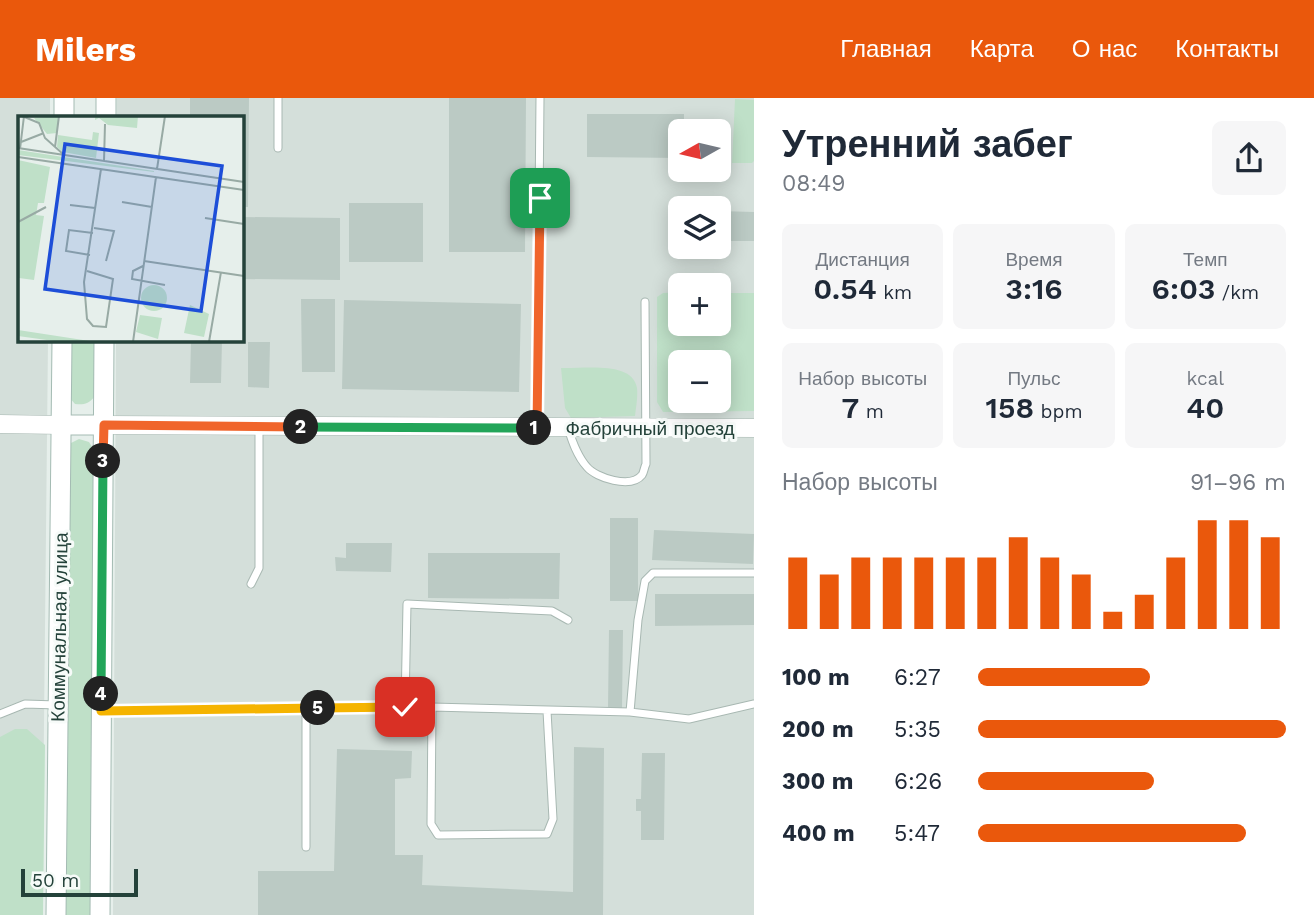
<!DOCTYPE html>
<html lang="ru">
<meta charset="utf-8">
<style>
body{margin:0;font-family:"Work Sans",sans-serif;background:#f6f6f7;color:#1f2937;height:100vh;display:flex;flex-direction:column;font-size:26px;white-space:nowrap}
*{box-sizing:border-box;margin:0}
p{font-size:23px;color:#747a83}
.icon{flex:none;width:38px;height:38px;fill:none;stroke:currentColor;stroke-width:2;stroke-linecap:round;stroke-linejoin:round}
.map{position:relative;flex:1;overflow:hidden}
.details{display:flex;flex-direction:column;background:#fff;width:560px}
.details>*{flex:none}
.needle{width:46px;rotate:262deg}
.controls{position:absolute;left:668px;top:21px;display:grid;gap:14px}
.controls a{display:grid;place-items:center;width:63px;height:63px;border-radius:10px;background:#fff;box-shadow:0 4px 18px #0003;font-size:35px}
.scale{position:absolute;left:21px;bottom:18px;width:117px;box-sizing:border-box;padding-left:7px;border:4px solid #24423a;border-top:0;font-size:19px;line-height:24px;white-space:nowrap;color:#24423a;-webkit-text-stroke:5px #f7fbf9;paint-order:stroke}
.pin{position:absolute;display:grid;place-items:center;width:60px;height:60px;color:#fff;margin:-30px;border-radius:14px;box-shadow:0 4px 10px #0006}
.km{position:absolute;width:35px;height:35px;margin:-18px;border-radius:50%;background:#222;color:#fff;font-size:19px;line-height:35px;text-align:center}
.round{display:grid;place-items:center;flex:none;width:74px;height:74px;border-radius:10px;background:#f6f6f7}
.headline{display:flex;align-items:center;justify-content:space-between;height:119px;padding:0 28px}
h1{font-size:38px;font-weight:600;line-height:52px}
.metrics{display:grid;grid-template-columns:repeat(3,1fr);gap:10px;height:119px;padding:7px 28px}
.metrics div{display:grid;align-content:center;border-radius:10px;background:#f6f6f7;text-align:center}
.metrics b{font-size:30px;font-weight:600}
.metrics small{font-size:19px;font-weight:400}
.metrics p{font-size:19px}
.chart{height:196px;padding:14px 28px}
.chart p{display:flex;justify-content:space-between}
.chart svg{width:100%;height:126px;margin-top:7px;stroke:#ea580c;stroke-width:6}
ul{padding:0 28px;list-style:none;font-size:23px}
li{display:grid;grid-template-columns:112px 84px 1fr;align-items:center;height:52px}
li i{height:18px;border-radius:9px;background:#ea580c}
header{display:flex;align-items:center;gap:42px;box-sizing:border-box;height:98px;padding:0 35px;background:#ea580c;color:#fff}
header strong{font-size:33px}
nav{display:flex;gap:38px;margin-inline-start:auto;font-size:24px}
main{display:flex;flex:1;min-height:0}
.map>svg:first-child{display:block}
.built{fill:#d4dfda;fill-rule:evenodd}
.green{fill:#bfe0c8;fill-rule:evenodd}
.building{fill:#bbcac4}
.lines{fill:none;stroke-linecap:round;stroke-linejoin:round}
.service-casing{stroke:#a8b8b2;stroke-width:9}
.tertiary-casing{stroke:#a8b8b2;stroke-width:19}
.secondary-casing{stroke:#a4bbb3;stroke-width:21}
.service{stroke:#fff;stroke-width:7}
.tertiary{stroke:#fff;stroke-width:18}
.secondary{stroke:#fff;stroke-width:19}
.split-1-casing{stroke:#fff;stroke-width:14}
.split-2-casing{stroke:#fff;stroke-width:14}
.split-3-casing{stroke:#fff;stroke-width:14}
.split-4-casing{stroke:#fff;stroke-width:14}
.split-5-casing{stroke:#fff;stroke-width:14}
.split-6-casing{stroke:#fff;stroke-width:14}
.split-1{stroke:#f0652b;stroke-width:9}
.split-2{stroke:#22a559;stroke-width:9}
.split-3{stroke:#f0652b;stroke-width:9}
.split-4{stroke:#22a559;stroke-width:9}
.split-5{stroke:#f5b400;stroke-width:9}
.split-6{stroke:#f5b400;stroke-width:9}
.labels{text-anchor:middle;stroke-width:6;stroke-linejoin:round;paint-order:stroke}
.street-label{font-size:19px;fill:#24423a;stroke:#f7fbf9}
.inset-road{fill:none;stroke:#98aaa4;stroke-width:2}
.view{fill:#1d4ed8;fill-opacity:0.15;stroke:#1d4ed8;stroke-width:3.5}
.inset-edge{fill:none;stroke:#24423a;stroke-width:3.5}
</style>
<header>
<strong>Milers</strong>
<nav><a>Главная</a><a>Карта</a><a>О нас</a><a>Контакты</a></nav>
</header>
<main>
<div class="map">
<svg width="754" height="817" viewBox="0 0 754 817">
<rect width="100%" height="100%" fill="#e6efeb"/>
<path class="built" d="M0 0H50V19H19V242H48L42 817H0Z
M117 0H754V817H113L116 242H242V19H117ZM681 33H719V72H681ZM681 110H719V149H681ZM681 187H719V226H681ZM681 264H719V303H681Z"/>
<path class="green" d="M735 1 754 2V63L752 65H732Z
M681 194V226H719V195H754V313L663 314 657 304V199L663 195ZM719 264V303H681V264Z
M69 242H95L94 299C89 306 83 307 75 306L69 299Z
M561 270C582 271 633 262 637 290 638 299 636 309 635 318L571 320 565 310Z
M79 341 89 344 94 352 91 817H64L68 351 71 345Z
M15 631H27L45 647 43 817H0V639Z"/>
<path class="building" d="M190 0H249L248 109H242V19H190Z
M449 0H526L525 154H449Z
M587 16H684V33H681V60L587 59Z
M349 105H423V164H349Z
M671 113H681V142H671Z
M719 113 754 114V143H719Z
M242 119 340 120V182L242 181Z
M301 201H335V274H302Z
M344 202 521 206 519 294 342 291Z
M191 242H222L221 285H190Z
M248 244H270L269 290 248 289Z
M610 420H638V503H610Z
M654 432 754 436 753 466 652 462Z
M346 445H392L391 474 336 473 335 459 346 460Z
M428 455H560L559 501 428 500Z
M655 496H754V527L655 528Z
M609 532H623L622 610H608Z
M574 649 604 650 603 817H258V773H334L337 651 412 653 411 680 395 681V757H423L422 787 573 794Z
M642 655H665L664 742H641V713H636V701H641Z"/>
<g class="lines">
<g class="service-casing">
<path id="service" d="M278 0V50
M537 329 540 0
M568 330C572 343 577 358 587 369 596 380 631 391 642 377 644 374 644 370 646 366L645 204
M251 486 259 470V329
M405 609 407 506 552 513 568 522
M432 609 431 726 438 737 547 736 553 721 547 613
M102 613 432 609 630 614 689 621 754 606
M630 614 638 522 645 483 653 475H754
M0 616 25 606 57 607
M306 749V610"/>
</g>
<g class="tertiary-casing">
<path id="tertiary" d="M0 326 61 327
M104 327 754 330"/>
</g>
<g class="secondary-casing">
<path id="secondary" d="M64 19V0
M106 19V0
M61 327H104
M56 817 62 242
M100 817 104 242"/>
</g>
<use href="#service" class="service"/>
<use href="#tertiary" class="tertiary"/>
<use href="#secondary" class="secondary"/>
</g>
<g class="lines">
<g class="split-1-casing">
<path id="split-1" d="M534 330H537L540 100"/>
</g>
<g class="split-2-casing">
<path id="split-2" d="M301 329 534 330"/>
</g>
<g class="split-3-casing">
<path id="split-3" d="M103 363 104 327 301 329"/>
</g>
<g class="split-4-casing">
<path id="split-4" d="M101 596 103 363"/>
</g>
<g class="split-5-casing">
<path id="split-5" d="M101 596V613L318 610"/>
</g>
<g class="split-6-casing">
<path id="split-6" d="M318 610 405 609"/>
</g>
<use href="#split-1" class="split-1"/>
<use href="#split-2" class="split-2"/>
<use href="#split-3" class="split-3"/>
<use href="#split-4" class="split-4"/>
<use href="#split-5" class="split-5"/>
<use href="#split-6" class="split-6"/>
</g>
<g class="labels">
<g class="street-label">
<text x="650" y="337">Фабричный проезд</text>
<text transform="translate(59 529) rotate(-89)" y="7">Коммунальная улица</text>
</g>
</g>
<g transform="translate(18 18)">
<rect width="226" height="226" fill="#e6efeb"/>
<path d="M41 0 39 17 29 18 16 2ZM77 0H120L119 12 90 9 81 2 77 4ZM75 16 81 17 78 42 45 36 39 31 40 19 74 24ZM0 34 136 55V56L0 39ZM0 44 32 51 26 87H20L18 99 26 100 16 164 1 162 0 165ZM123 182a13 13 0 1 1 26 0a13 13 0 1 1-26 0ZM172 189 191 198 186 221 166 217ZM122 199 144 202 140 223 118 216ZM0 214 78 226H43L0 220Z" fill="#bfe0c8"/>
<path class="inset-road" d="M4 0 21 7 27 22 45 38M3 26 26 17M37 31 41 0M0 32 226 66M2 33 6 0M0 41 226 74M86 45 87 8M139 53 147 0M104 86 134 91M52 89 77 92M187 102 226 108M0 106 28 91M76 112 96 115 88 145M72 139 48 135 51 114 75 117M126 145 226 160M125 150 115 155 114 163 147 169M69 155 95 163 88 211 75 210 69 203 66 166 83 53M115 226 138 61M191 226 203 156"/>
<path class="view" d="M47 28 204 50 183 195 27 173Z"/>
<rect width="226" height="226" class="inset-edge"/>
</g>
</svg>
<div class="controls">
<a><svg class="needle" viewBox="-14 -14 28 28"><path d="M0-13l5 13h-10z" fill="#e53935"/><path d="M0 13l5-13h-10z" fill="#747a83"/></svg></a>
<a><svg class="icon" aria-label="layers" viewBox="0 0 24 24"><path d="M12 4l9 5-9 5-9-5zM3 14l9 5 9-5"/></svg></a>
<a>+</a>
<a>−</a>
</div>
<div class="scale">50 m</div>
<div class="pin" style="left:540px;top:100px;background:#1e9e55"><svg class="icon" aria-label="arrive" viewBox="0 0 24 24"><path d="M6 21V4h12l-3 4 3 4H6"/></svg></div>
<div class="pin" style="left:405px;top:609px;background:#d93025"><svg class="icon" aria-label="check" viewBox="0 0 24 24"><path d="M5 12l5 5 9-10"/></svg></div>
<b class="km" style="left:534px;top:330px">1</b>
<b class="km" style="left:301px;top:329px">2</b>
<b class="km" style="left:103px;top:363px">3</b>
<b class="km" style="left:101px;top:596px">4</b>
<b class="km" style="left:318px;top:610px">5</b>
</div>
<section class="details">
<div class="headline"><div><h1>Утренний забег</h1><p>08:49</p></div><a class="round"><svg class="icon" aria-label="share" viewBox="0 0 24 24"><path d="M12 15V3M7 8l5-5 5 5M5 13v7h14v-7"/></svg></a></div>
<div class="metrics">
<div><p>Дистанция</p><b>0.54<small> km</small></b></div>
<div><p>Время</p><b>3:16</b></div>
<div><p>Темп</p><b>6:03<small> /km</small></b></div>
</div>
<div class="metrics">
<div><p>Набор высоты</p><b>7<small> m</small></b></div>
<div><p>Пульс</p><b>158<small> bpm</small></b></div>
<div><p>kcal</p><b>40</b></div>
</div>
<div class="chart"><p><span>Набор высоты</span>91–96 m</p>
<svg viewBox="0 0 160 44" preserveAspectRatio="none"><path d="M5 44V19M15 44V25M25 44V19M35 44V19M45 44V19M55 44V19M65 44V19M75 44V12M85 44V19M95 44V25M105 44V38M115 44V32M125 44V19M135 44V6M145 44V6M155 44V12"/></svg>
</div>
<ul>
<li><b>100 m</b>6:27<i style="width:56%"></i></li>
<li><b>200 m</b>5:35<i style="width:100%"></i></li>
<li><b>300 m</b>6:26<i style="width:57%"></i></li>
<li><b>400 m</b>5:47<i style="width:87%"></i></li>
</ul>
</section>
</main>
